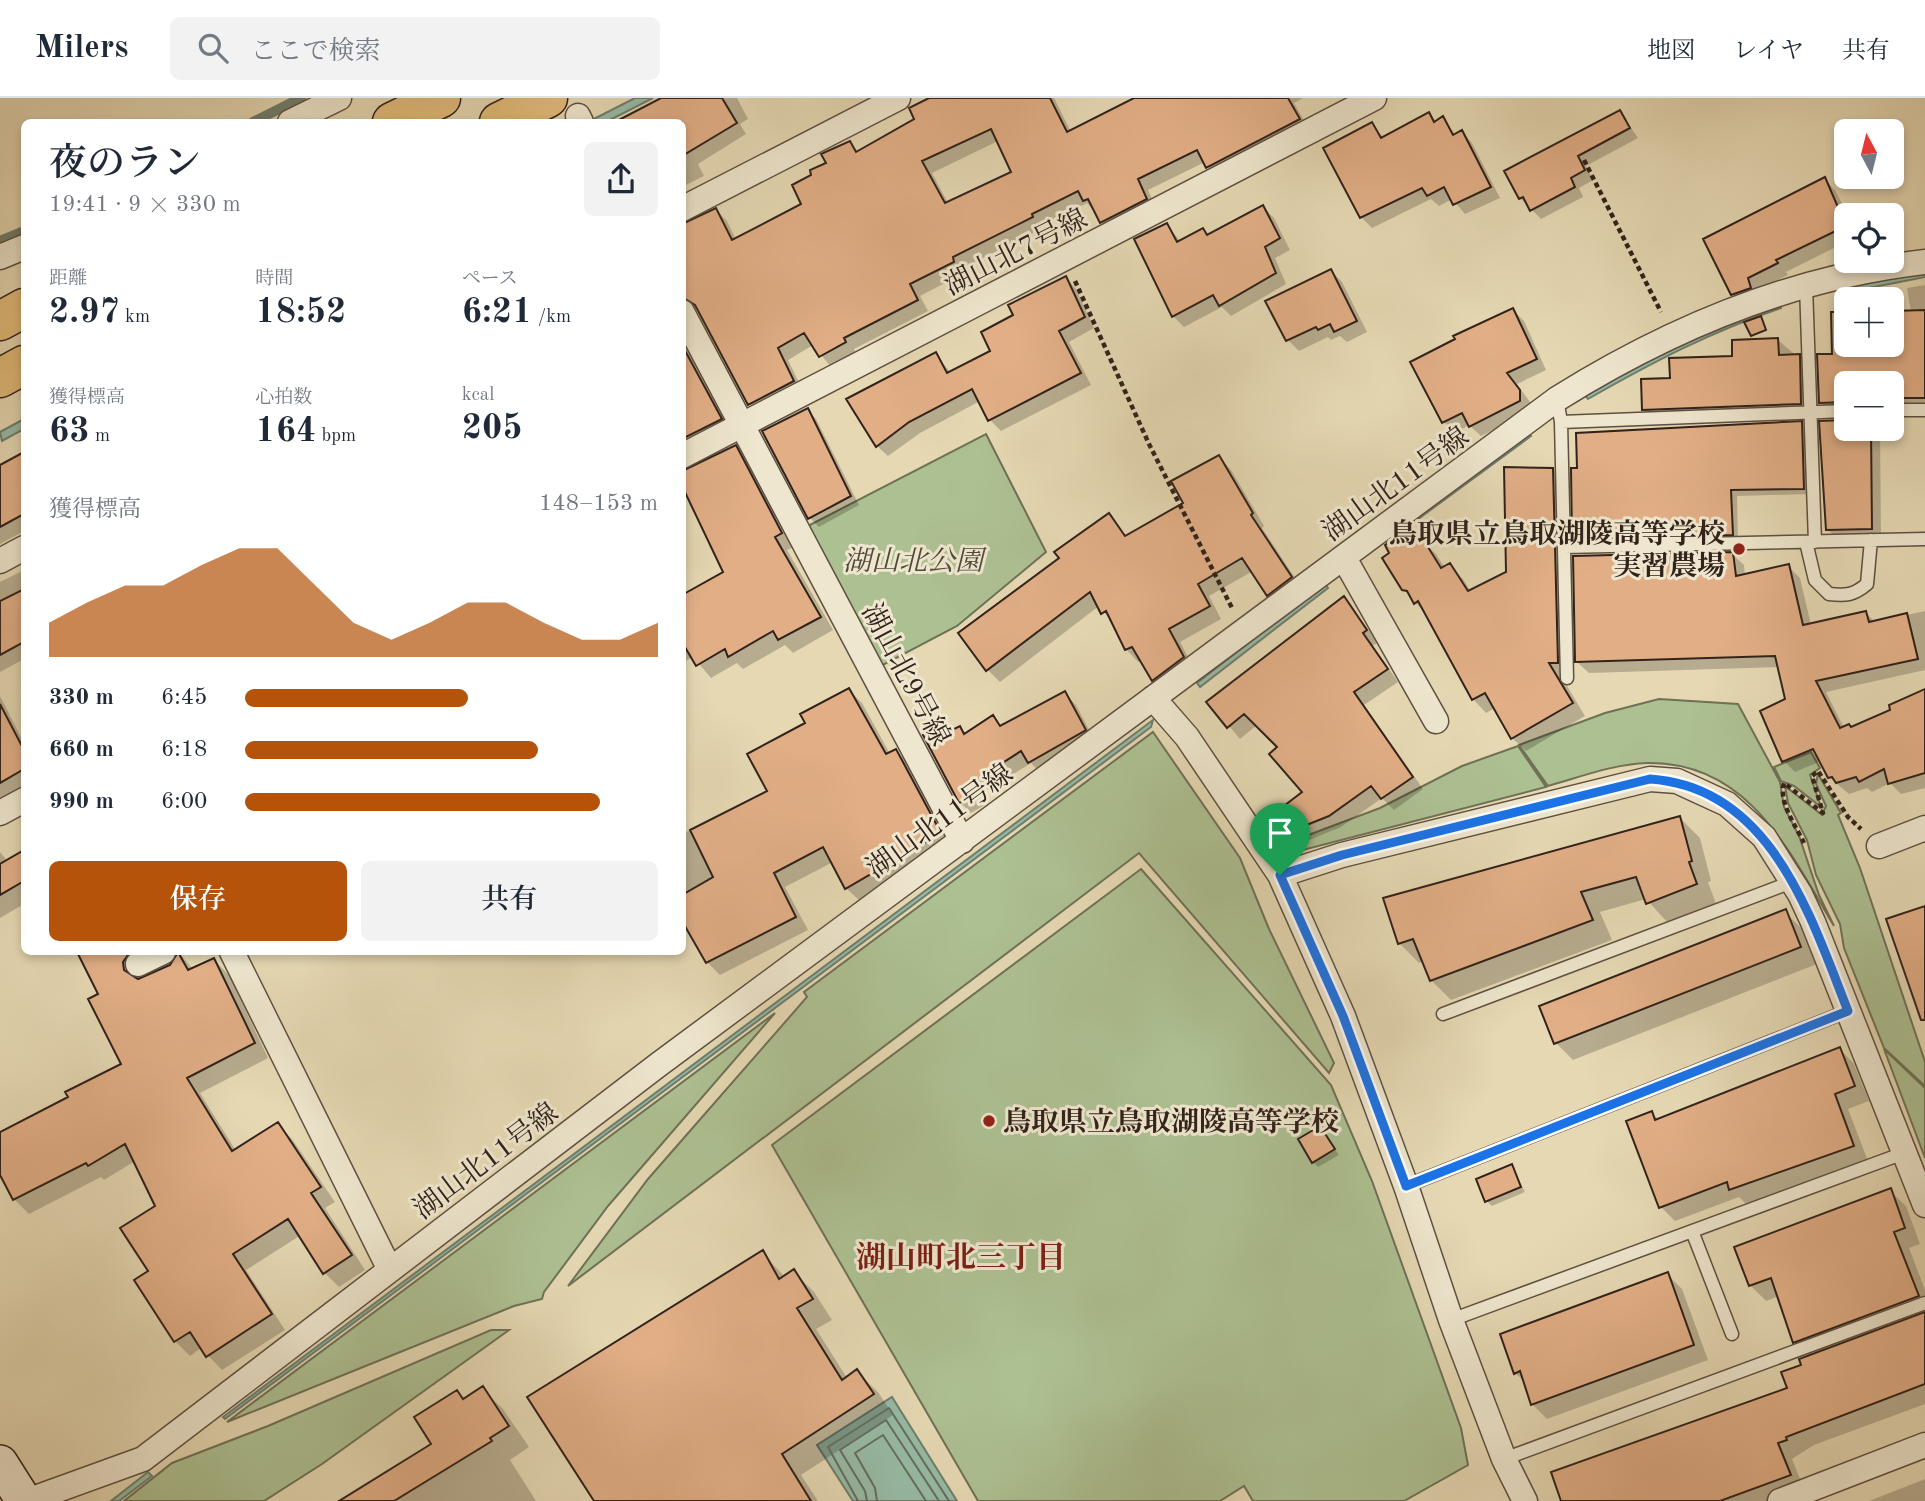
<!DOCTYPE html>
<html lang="ja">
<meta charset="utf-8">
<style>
body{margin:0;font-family:"Old Standard TT","Noto Serif JP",serif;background:#f2f2f3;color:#1f2937;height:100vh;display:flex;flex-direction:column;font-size:26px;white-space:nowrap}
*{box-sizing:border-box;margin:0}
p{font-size:23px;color:#747a83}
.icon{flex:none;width:38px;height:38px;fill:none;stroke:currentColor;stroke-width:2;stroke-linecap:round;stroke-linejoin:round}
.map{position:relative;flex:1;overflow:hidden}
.side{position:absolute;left:21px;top:21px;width:665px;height:836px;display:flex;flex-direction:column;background:#fff;border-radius:10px;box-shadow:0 4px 10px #0003}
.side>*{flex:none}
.needle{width:46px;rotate:353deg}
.buttons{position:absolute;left:1834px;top:21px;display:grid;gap:14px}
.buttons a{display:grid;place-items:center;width:70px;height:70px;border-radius:10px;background:#fff;box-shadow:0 4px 10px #0003;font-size:35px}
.pin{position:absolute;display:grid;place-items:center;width:60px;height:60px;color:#fff;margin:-72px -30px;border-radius:50% 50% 50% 0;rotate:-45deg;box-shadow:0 0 7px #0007}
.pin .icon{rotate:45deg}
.round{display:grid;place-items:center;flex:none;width:74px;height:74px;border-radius:10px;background:#f2f2f3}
.summary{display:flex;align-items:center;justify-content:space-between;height:119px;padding:0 28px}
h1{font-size:38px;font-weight:600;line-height:52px}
.figures{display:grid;grid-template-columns:repeat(3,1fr);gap:10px;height:119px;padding:7px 28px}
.figures div{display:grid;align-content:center}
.figures b{font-size:35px;font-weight:600}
.figures small{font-size:19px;font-weight:400}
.figures p{font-size:19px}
.chart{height:196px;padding:14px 28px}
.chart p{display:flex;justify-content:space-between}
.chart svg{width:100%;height:126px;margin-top:7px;fill:#b45309;opacity:.7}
.action{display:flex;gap:14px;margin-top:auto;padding:14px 28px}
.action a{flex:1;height:80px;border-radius:10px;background:#b45309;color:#fff;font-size:28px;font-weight:600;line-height:80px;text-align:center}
.action a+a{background:#f2f2f3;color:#1f2937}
ul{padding:0 28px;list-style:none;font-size:23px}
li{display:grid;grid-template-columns:112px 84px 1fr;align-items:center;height:52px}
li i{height:18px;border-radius:9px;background:#b45309}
header{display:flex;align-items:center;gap:42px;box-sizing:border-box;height:98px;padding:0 35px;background:#fff;border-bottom:2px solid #e0e1e3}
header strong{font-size:33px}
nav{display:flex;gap:38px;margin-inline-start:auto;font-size:24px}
.search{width:490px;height:63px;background:#f2f2f3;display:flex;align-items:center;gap:18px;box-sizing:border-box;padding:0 24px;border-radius:10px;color:#747a83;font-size:26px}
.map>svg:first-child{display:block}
.green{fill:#adc092;stroke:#6f7156;stroke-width:2}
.water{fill:#97bba6;stroke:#6e7e6e;stroke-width:2}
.shadow{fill:#0003;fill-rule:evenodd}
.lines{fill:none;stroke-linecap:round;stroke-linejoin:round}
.shore{stroke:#646e60;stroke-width:2}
.stream{stroke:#6e7e6e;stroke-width:10}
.building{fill:#e1ae86;stroke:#31221b;stroke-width:2;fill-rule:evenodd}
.service-casing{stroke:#5e5041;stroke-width:15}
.minor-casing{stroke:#5e5041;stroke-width:27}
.secondary-casing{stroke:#31221b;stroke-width:38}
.trunk-casing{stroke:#31221b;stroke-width:41}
.path{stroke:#31221b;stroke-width:4.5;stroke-dasharray:5 3.5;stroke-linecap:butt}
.service{stroke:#eee6ce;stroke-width:12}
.minor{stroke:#eee6ce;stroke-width:24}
.secondary{stroke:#eee6ce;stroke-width:35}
.trunk{stroke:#e2bc7a;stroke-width:38}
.route-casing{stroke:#fff;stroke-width:14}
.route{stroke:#1a73e8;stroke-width:9}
.poi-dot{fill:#8f2418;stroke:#eee6ce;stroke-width:2.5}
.labels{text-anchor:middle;stroke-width:6;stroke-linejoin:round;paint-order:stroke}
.street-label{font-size:28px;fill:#31221b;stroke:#eee6ce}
.poi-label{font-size:28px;font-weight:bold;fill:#31221b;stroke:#eee6ce;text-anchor:end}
.park-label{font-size:28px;font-style:italic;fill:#504a39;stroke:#eee6ce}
.neighbourhood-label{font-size:30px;font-weight:bold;fill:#7a1f14;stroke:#eee6ce}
</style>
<header>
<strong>Milers</strong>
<div class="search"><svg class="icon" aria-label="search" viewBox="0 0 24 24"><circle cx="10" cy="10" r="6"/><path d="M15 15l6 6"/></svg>ここで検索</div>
<nav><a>地図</a><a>レイヤ</a><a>共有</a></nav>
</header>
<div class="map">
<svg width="1925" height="1403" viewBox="0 0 1925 1403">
<rect width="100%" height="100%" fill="#e5d8b3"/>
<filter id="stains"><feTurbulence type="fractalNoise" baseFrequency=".00286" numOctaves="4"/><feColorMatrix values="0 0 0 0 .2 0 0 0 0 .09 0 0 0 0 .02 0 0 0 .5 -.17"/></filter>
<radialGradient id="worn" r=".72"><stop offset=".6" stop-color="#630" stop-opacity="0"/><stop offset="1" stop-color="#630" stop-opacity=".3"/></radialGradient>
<path class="green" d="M986 336 1046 454 957 528 881 568 804 430Z
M1659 601 1738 606 1780 684 1784 709 1799 738 1819 797 1834 828C1789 753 1748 663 1647 665 1614 666 1580 679 1548 688L1519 647 1605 615Z
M1153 634 1240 760 1269 831 1334 965 1329 975 1139 755 568 1188 648 1081 807 899 804 894Z
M1518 648 1546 689 1295 754 1274 750 1380 710 1462 668Z
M1811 654 1820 670 1810 677 1821 709 1794 688 1781 683 1774 669Z
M1818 676 1841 715 1838 717 1860 770 1925 964V988L1884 950 1844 850 1840 826 1816 777 1807 742 1788 705 1785 688 1822 717 1826 708 1816 686Z
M1141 771 1331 987 1372 1083 1461 1330 1468 1367 1404 1403H1253L1244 1388 1220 1403H978L772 1047Z
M775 915 608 1108 544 1194 542 1201 514 1208 227 1324Z
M1884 951 1925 990V1060Z
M491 1232H509L322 1366 264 1403H124L172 1365 268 1328Z"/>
<path class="water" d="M635 0H653L606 24H588Z
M1925 174V179L1838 196 1837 191Z
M1780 206 1781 210C1712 233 1651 265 1588 301L1585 297 1673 248Z
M24 321V331L2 343 0 334Z
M1527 334 1531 338 1387 444 1385 441Z
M1325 486 1328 490 1200 589 1197 585Z
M1153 622 1151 629 225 1321 223 1319Z
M892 1299 957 1403H853L817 1347Z
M148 1374 152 1378 119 1403H111Z"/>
<path class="shadow" d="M665 0H737L748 21 740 26 746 36 698 66 704 78 682 89V24H643L638 14Z
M933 0H1054L1071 34 1139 0H1303L1294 5 1310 33 1219 80 1205 64 1148 92 1157 112 1112 135 1087 105 1042 128 1043 130 963 170 964 175 920 198 928 213 854 251 856 255 831 269 813 247 788 262 804 295 761 317 750 306 699 211H687L682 215V128L716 112 727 123 736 142 803 107 814 78 849 45 859 54 917 22ZM998 43 1013 74 949 107 932 75Z
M1620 14 1638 40 1586 68 1593 82 1579 90 1583 99 1541 121 1520 100Z
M1429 16 1437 24 1443 21 1456 37 1462 34 1472 45 1500 100 1465 116 1452 101 1439 108 1431 101 1372 130 1361 119 1371 26 1384 40Z
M1824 81 1835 92 1848 117 1846 144 1786 174 1788 177 1758 191 1743 207 1732 196Z
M1263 109 1274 120 1290 152 1275 160 1286 186 1231 218 1222 209 1184 229 1173 218 1167 127 1181 144 1203 132 1209 138Z
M1331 173 1342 184 1367 234 1347 244 1340 238 1331 242 1328 239 1299 253 1288 242Z
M1066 180 1076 191 1094 230 1069 244 1091 287 1001 333 990 322 980 303 920 335 888 358 877 348 936 257 951 275 992 254Z
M1925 187V309L1892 310V285H1846V314H1830L1821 305 1834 257 1833 216H1846V247H1892V214H1911L1907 190Z
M1513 212 1524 223 1546 272 1517 286 1530 304V314L1481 338 1469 327 1455 335 1444 324Z
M682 240 731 332 682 361Z
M1778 242 1814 273 1816 320 1658 326 1643 311 1672 282Z
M807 312 816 321 859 407 819 429 810 420Z
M1846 323V331H1880L1881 440 1838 441 1828 432 1821 324Z
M1801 325 1808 332 1810 396 1737 398 1738 442 1581 446 1574 439 1579 371Z
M735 349 748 362 794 449 787 452 833 532 793 555 785 547 743 571 737 565 711 580 693 559 682 565V499L725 475 682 384V373H689Z
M24 356V433L0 446V369Z
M1219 359 1231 372 1264 428 1262 430 1303 492 1280 509 1253 473 1209 498 1221 521 1180 544 1195 572 1165 594 1153 582 1142 562 1138 564 1126 551 1114 526 1099 508 1000 584 987 571 1061 460 1109 418 1127 439 1185 406Z
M1553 371 1566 385 1571 578H1561L1585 618 1526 653 1512 640 1495 610 1486 615 1473 601 1428 518 1403 491 1411 433 1436 456 1445 470 1449 467 1463 481 1471 494 1508 475Z
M1732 456 1744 467 1745 478 1788 468 1800 480 1811 527 1866 515 1875 524 1925 513V572L1826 594 1844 630 1852 631 1892 613 1925 593V690L1901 696 1890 685 1872 694 1867 690 1849 696 1829 679 1821 663 1795 674 1784 663 1787 602 1780 569 1589 575 1577 564Z
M24 472V561L0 574V484Z
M1344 500 1378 544 1373 548 1398 584 1364 607 1423 691 1394 712 1382 700 1341 729 1302 745 1290 733 1304 694 1280 649 1257 627 1240 641 1209 604Z
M849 592 862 605 890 656 896 653 909 666 953 749 860 803 846 790 833 764 785 789 808 832 720 877 707 864 682 820V736L769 694 807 625Z
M1065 596 1076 607 1095 643 1040 675 1031 665 983 695 988 705 971 715 960 704 925 638 929 636 936 642 960 630 966 637 992 620 1002 629Z
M0 598 24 645V689L0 702Z
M1680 720 1700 740 1711 783 1708 784 1716 806 1668 825 1646 801 1600 814 1612 842 1451 902 1431 882 1424 863 1419 865 1399 845Z
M0 754 8 764 24 754V806L0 820Z
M1785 814 1802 831 1817 866 1573 962 1556 945Z
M79 854H177L146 867 139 873V881H145L176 864 178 854 194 872 214 862 229 877 268 960 200 995 236 1053 277 1026 292 1041 335 1104 325 1110 365 1172 339 1189 325 1175 301 1137 246 1172 285 1232 222 1272 201 1250 190 1258 175 1243 150 1174 158 1109 135 1063 104 1082 101 1079 29 1116 14 1101 0 1074V1036L70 1000 123 967 100 897Z
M1840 951 1854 966 1869 1003 1848 1011 1868 1063 1746 1106 1739 1099 1675 1123 1661 1109 1652 1015 1659 1022Z
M1320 1030 1339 1057 1318 1069 1313 1064Z
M1511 1068 1525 1094 1492 1108 1487 1103Z
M1890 1093 1906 1108 1920 1146 1909 1150 1925 1192V1306L1814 1347 1792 1361 1805 1393 1777 1403H1563L1789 1291 1810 1259 1794 1244 1779 1198 1766 1203 1750 1187Z
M762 1155 785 1179 793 1173 814 1194 832 1222 816 1231 847 1280 857 1274 878 1294 893 1317 801 1377 818 1403H597Z
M1667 1176 1682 1191 1708 1262 1547 1321 1532 1306 1526 1285 1515 1275Z
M482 1291 503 1311 529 1349 510 1362 536 1403H364L434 1346 456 1294 464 1302Z
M1925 1381V1403H1869Z"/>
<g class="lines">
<path class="shore" d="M858 1403 828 1349 889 1310 949 1403
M867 1403 865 1393 840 1352 886 1322 939 1403
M877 1403 875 1390 855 1355 883 1337 926 1403"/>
<path class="stream" d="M253 24 301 0
M0 143 24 133"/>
</g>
<path class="building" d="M661 0H722L737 25 682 58V24H615Z
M929 0H1050L1067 34 1134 0H1288L1300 21 1206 70 1197 52 1138 81 1147 101 1100 125 1088 101 1083 103 1078 93 1032 116 1033 119 953 159 954 164 910 186 918 202 844 240 846 244 819 259 804 235 778 250 794 283 748 307 695 207 682 199V126L716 110 732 142 801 106 792 87 811 77 810 72 826 65 821 56 850 43 856 54 914 21 909 10ZM991 31 1011 74 945 105 922 63Z
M1620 12 1630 30 1578 58 1585 72 1571 80 1575 89 1530 113 1523 99 1519 101 1504 73Z
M1429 14 1434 24 1443 18 1453 37 1462 32 1491 89 1453 107 1444 89 1427 98 1422 90 1360 120 1323 50 1372 24 1381 40Z
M1825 79 1846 128 1776 162 1778 165 1748 180 1751 190 1731 197 1703 141Z
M1263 107 1280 140 1265 149 1276 175 1219 208 1213 197 1172 219 1134 141 1167 125 1177 144 1203 130 1207 137Z
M1331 171 1357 223 1334 234 1330 226 1318 232 1316 229 1286 243 1265 203Z
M1066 178 1085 219 1059 233 1081 275 988 323 972 291 909 324 876 349 846 301 936 254 947 275 990 253 981 234 1013 217 1008 207Z
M1513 210 1537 261 1507 275 1520 292V303L1469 329 1462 315 1442 325 1410 264 1455 241 1453 238Z
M1925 212V300H1892V285H1846V304L1819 305 1817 256H1832L1831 214H1846V247H1892V213Z
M1761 218 1766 232 1751 238 1744 224Z
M1778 240 1779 257 1800 256 1801 306 1642 312 1641 281 1670 280 1669 260 1732 258V242Z
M682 247 722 321 682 341Z
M808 310 851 398 808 421 762 333Z
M1846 322V331H1871L1872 431 1826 432 1819 323Z
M1802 323 1804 391 1731 392 1733 437 1572 440 1571 370H1577L1576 335Z
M736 347 782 435 775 439 821 519 778 542 773 533 728 559 725 551 696 568 682 544V497L723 474 682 388V373Z
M24 354V416L0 429V367Z
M1219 357 1253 415 1251 417 1292 479 1267 498 1242 460 1198 486 1210 508 1169 531 1184 559 1152 583 1132 549 1125 552 1106 513 1101 516 1090 494 986 573 958 535 1059 460 1054 454 1109 415 1125 438 1183 405 1171 383Z
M1504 369 1553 370 1558 565H1549L1573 605 1511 641 1485 595 1472 602 1418 503 1414 506 1407 493 1402 492 1382 460 1389 455 1385 447 1411 431 1418 444 1423 441 1441 470 1450 465 1468 493 1506 474Z
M1733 454 1736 478 1789 466 1803 527 1866 513 1869 524 1907 515 1918 561 1816 583 1840 630 1849 626 1851 629 1890 612 1889 607 1925 591V675L1888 686 1884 671 1859 684 1856 679 1836 685 1832 679 1828 680 1813 651 1782 664 1760 613 1785 601 1775 558 1575 564 1573 458Z
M24 491V544L0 557V503Z
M1344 498 1367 532 1363 535 1388 571 1354 594 1413 679 1381 701 1371 688 1329 718 1289 734 1276 714 1302 694 1269 656 1277 649 1244 616 1227 630 1206 604Z
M849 590 886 656 896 651 941 735 845 791 823 749 774 775 796 819 706 865 682 823V797L713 779 690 732 767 693 747 656 805 625 800 616Z
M1065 593 1086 632 1028 665 1021 653 973 684 979 693 959 705 923 637 930 634 934 641 960 628 964 636 993 617 1000 628Z
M0 606 24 652V671L0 685Z
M1680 718 1692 763 1689 764 1697 786 1646 806 1636 779 1581 794 1593 822 1430 883 1413 841 1398 846 1383 800Z
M24 752V783L0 797V766Z
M1925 808V922H1921L1886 821Z
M1786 811 1801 849 1554 946 1539 908Z
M77 854H130L123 864 124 872 138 881 170 867 178 854 188 872 214 860 255 945 187 980 232 1053 278 1024 321 1089 311 1095 352 1157 323 1176 288 1121 233 1156 272 1216 206 1259 190 1234 174 1244 134 1182 148 1173 120 1130 155 1108 125 1046 88 1068 86 1065 13 1102 0 1077V1034L68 999 65 994 121 966 88 901 98 896Z
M1840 949 1855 988 1835 996 1854 1048 1729 1092 1727 1084 1659 1110 1626 1023 1652 1013 1655 1022Z
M1320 1028 1335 1051 1312 1065 1298 1041Z
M1512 1066 1521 1089 1485 1104 1476 1081Z
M1891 1090 1905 1130 1894 1134 1919 1198 1793 1245 1771 1180 1749 1188 1734 1149Z
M763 1152 779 1181 794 1171 813 1201 797 1210 842 1282 857 1271 874 1296 782 1356 811 1403H594L527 1299Z
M1668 1174 1694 1247 1531 1307 1520 1273 1514 1276 1500 1236Z
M1925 1214V1286L1786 1339 1787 1342 1778 1345 1791 1377 1720 1403H1561L1551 1374 1787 1290 1781 1274 1801 1267 1799 1261Z
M483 1288 509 1328 490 1340 492 1343 394 1403H339L431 1346 414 1319 457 1292 463 1301Z"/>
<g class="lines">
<g class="service-casing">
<path id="service" d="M1806 188 1815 444
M1557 301 1561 324 1567 580
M1892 312H1925
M1561 324 1846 313
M1806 444 1815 482 1829 496C1846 498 1854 497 1867 486L1871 442
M1564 449 1925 441
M1443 916 1792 784
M1406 1088 1848 913
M1692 1133 1732 1236
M1451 1222 1904 1055
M1504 1361 1925 1205"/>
</g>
<g class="minor-casing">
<path id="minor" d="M578 18 581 24
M290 24 339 0
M682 111 898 0
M0 159 24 149
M682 214 962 743
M682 358 1374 0
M1344 460 1436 623
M0 463 24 450
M1153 600 1187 639 1280 777 1342 757 1650 681 1677 683 1727 706 1764 739 1800 796 1813 824 1925 1107
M0 715 24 702
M1879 748 1925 730
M1280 777 1343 918 1406 1088 1451 1222 1504 1361 1525 1403
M232 854 390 1172
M138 866 163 854
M27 1403 143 1361 658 967 1557 301C1669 231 1793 179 1925 164
M1780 1403 1925 1347"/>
</g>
<g class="secondary-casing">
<path id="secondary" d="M0 1365 24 1403"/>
</g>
<g class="trunk-casing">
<path id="trunk" d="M392 24 441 0
M499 24 548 0
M0 223 24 210
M0 280 24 267"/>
</g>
<path class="path" d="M1584 62 1661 214
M1075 183 1149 346 1232 510
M1804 745C1796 728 1778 704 1784 685L1823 715 1812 678 1818 673 1848 719 1861 731"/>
<use href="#service" class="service"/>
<use href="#minor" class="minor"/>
<use href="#secondary" class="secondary"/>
<use href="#trunk" class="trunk"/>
</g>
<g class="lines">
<g class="route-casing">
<path id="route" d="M1650 681C1771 689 1810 817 1848 913L1406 1088 1343 918 1280 777 1342 757Z"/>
</g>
<use href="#route" class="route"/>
</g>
<g class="poi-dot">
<circle cx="1739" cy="451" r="7"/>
<circle cx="989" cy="1023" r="7"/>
</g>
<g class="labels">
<g class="street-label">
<text transform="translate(1015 153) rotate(-27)" y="10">湖山北7号線</text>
<text transform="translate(1395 385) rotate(-36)" y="10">湖山北11号線</text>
<text transform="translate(907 576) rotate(62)" y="10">湖山北9号線</text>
<text transform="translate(939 722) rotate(-36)" y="10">湖山北11号線</text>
<text transform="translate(485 1062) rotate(-37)" y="10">湖山北11号線</text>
</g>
<g class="poi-label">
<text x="1725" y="445">鳥取県立鳥取湖陵高等学校<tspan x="1725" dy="32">実習農場</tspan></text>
<text x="1003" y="1033" text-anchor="start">鳥取県立鳥取湖陵高等学校</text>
</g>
<g class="park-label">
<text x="913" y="472">湖山北公園</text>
</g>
<g class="neighbourhood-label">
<text x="961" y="1169">湖山町北三丁目</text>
</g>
</g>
<rect width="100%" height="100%" filter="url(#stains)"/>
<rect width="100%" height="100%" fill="url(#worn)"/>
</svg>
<div class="buttons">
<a><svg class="needle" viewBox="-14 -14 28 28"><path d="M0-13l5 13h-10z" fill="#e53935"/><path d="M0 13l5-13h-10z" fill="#747a83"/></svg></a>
<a><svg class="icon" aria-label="locate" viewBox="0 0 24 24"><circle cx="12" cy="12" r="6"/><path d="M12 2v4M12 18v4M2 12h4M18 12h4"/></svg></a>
<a>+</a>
<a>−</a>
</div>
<div class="pin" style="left:1280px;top:777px;background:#1e9e55"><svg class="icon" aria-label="arrive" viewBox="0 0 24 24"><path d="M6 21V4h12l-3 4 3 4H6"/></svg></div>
<section class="side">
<div class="summary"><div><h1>夜のラン</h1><p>19:41 · 9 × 330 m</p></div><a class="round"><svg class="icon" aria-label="share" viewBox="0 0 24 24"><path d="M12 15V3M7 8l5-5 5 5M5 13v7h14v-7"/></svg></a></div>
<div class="figures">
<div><p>距離</p><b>2.97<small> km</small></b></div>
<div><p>時間</p><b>18:52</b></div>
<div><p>ペース</p><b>6:21<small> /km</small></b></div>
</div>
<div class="figures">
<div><p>獲得標高</p><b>63<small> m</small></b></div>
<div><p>心拍数</p><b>164<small> bpm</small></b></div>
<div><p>kcal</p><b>205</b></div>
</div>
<div class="chart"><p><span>獲得標高</span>148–153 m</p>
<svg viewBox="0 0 160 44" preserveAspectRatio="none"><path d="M0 44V32L10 25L20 19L30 19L40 12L50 6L60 6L70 19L80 32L90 38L100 32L110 25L120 25L130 32L140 38L150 38L160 32V44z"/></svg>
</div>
<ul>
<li><b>330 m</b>6:45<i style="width:54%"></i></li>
<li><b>660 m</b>6:18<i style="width:71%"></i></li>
<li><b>990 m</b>6:00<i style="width:86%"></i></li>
</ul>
<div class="action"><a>保存</a><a>共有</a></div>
</section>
</div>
